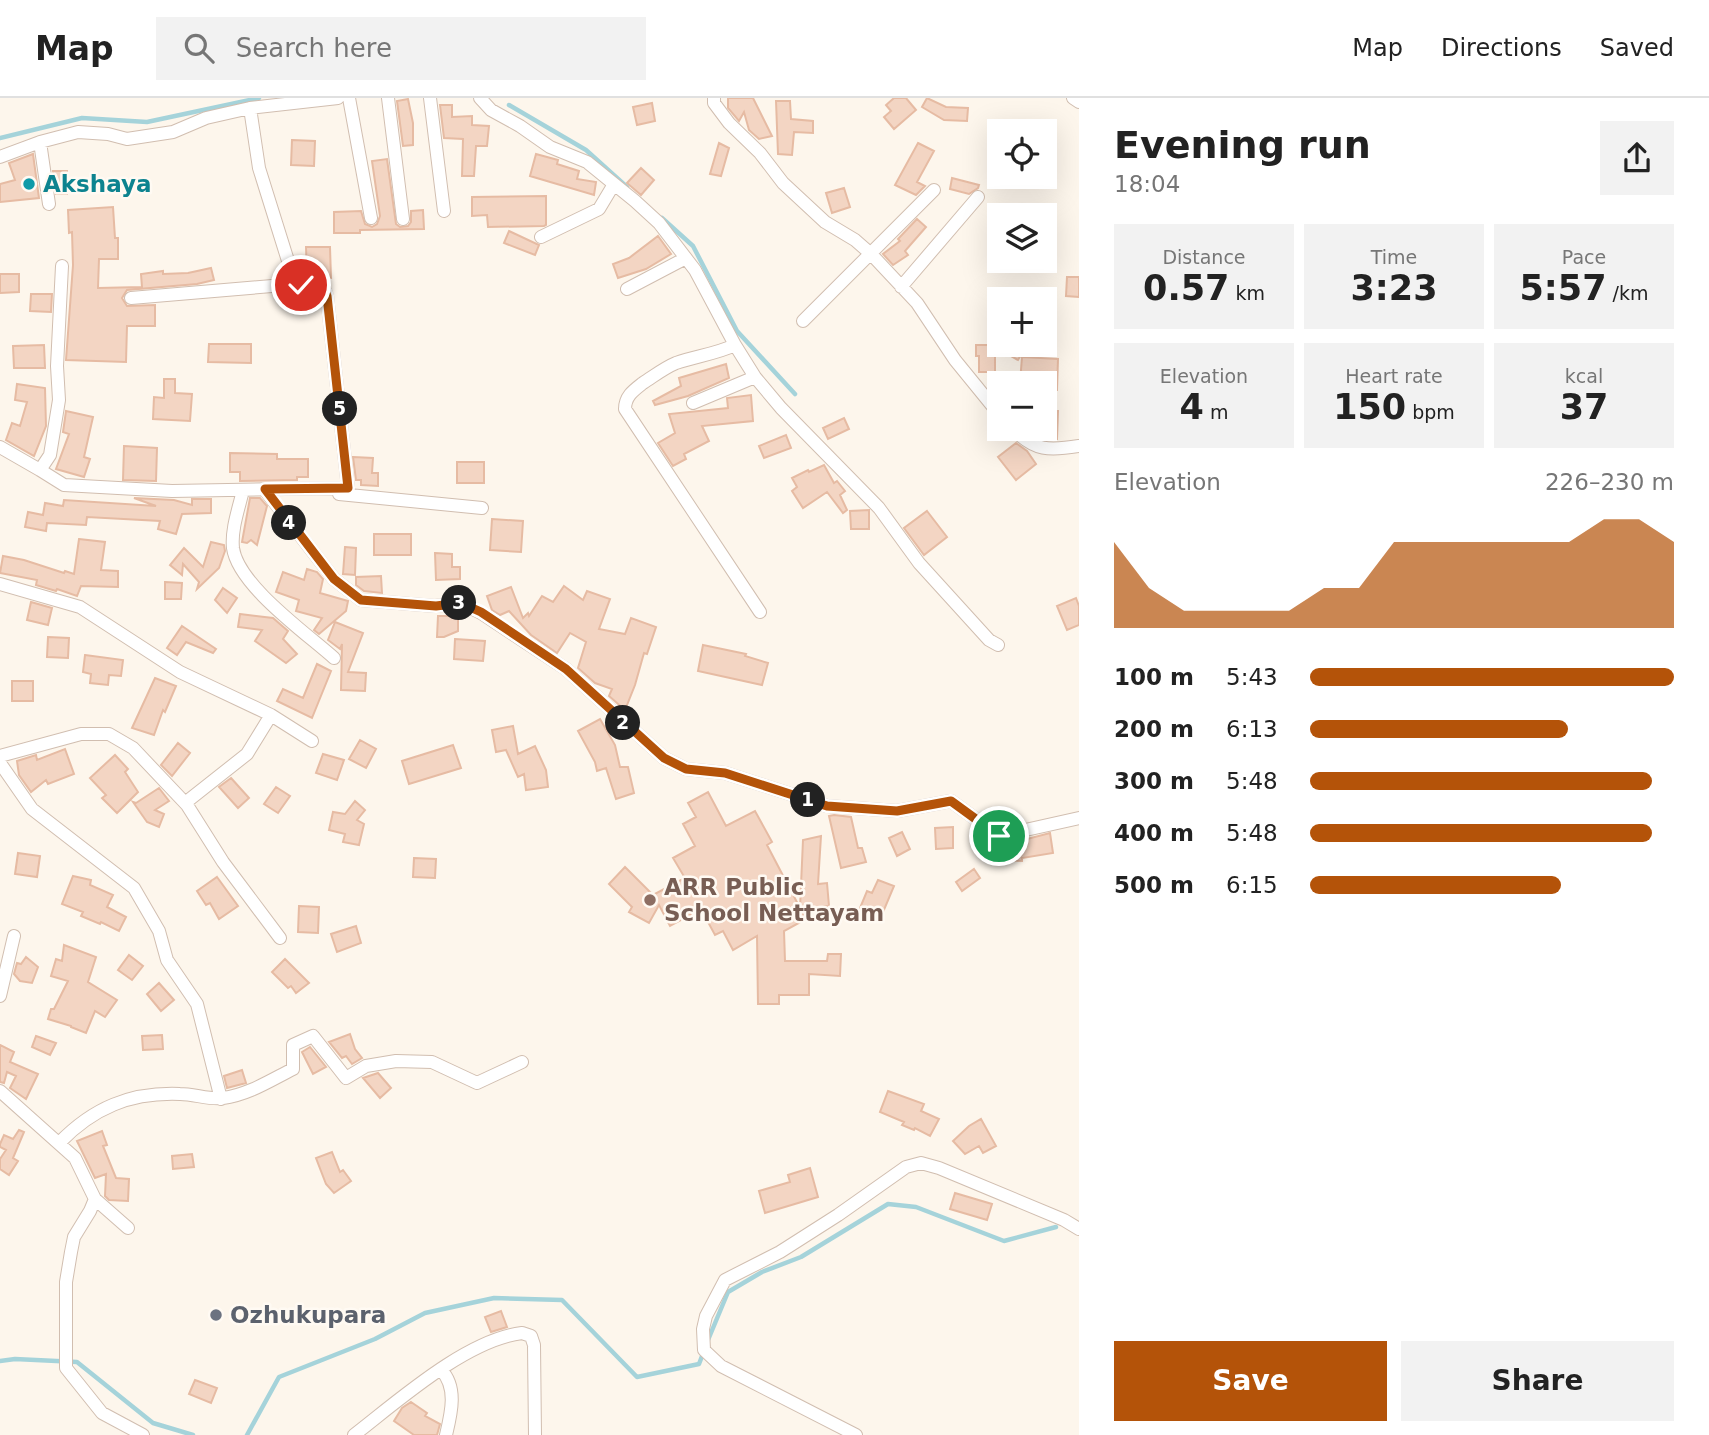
<!DOCTYPE html>
<meta charset="utf-8">
<style>
body{margin:0;font-family:"DejaVu Sans",sans-serif;background:#f2f2f2;color:#222;height:100vh;display:flex;flex-direction:column;font-size:26px;white-space:nowrap}
*{box-sizing:border-box;margin:0}
p{font-size:23px;color:#767676}
.icon{flex:none;width:38px;height:38px;fill:none;stroke:currentColor;stroke-width:2;stroke-linecap:round;stroke-linejoin:round}
.map{position:relative;flex:1;overflow:hidden}
.details{display:flex;flex-direction:column;background:#fff;width:630px}
.details>*{flex:none}
.tools{position:absolute;left:987px;top:21px;display:grid;gap:14px}
.tools a{display:grid;place-items:center;width:70px;height:70px;border-radius:0px;background:#fff;box-shadow:0 7px 28px #0002;font-size:35px}
.pin{position:absolute;display:grid;place-items:center;width:60px;height:60px;color:#fff;margin:-30px;border:4px solid #fff;border-radius:50%;box-shadow:0 2px 7px #0007}
.km{position:absolute;width:35px;height:35px;margin:-18px;border-radius:50%;background:#222;color:#fff;font-size:19px;line-height:35px;text-align:center}
.round{display:grid;place-items:center;flex:none;width:74px;height:74px;border-radius:0px;background:#f2f2f2}
.head{display:flex;align-items:center;justify-content:space-between;height:119px;padding:0 35px}
h1{font-size:38px;font-weight:700;line-height:52px}
.stats{display:grid;grid-template-columns:repeat(3,1fr);gap:10px;height:119px;padding:7px 35px}
.stats div{display:grid;align-content:center;border-radius:0px;background:#f2f2f2;text-align:center}
.stats b{font-size:35px;font-weight:700}
.stats small{font-size:19px;font-weight:400}
.stats p{font-size:19px}
.chart{height:196px;padding:14px 35px}
.chart p{display:flex;justify-content:space-between}
.chart svg{width:100%;height:126px;margin-top:7px;fill:#b45309;opacity:.7}
.button{display:flex;gap:14px;margin-top:auto;padding:14px 35px}
.button a{flex:1;height:80px;border-radius:0px;background:#b45309;color:#fff;font-size:28px;font-weight:700;line-height:80px;text-align:center}
.button a+a{background:#f2f2f2;color:#222}
ul{padding:0 35px;list-style:none;font-size:23px}
li{display:grid;grid-template-columns:112px 84px 1fr;align-items:center;height:52px}
li i{height:18px;border-radius:9px;background:#b45309}
header{display:flex;align-items:center;gap:42px;box-sizing:border-box;height:98px;padding:0 35px;background:#fff;border-bottom:2px solid #e0e0e0}
header strong{font-size:33px}
nav{display:flex;gap:38px;margin-inline-start:auto;font-size:24px}
.search{width:490px;height:63px;background:#f2f2f2;display:flex;align-items:center;gap:18px;box-sizing:border-box;padding:0 24px;border-radius:0px;color:#767676;font-size:26px}
main{display:flex;flex:1;min-height:0}
.map>svg:first-child{display:block}
.lines{fill:none;stroke-linecap:round;stroke-linejoin:round}
.stream{stroke:#a5d3da;stroke-width:4.5}
.building{fill:#f3d5c3;stroke:#e6bba3;stroke-width:2}
.minor-casing{stroke:#d1beb0;stroke-width:14}
.minor{stroke:#fff;stroke-width:12}
.route-casing{stroke:#fff;stroke-width:14}
.route{stroke:#b45309;stroke-width:9}
.culture-dot{fill:#0f9aa8;stroke:#fffaf3;stroke-width:2.5}
.education-dot{fill:#8d6e63;stroke:#fffaf3;stroke-width:2.5}
.worship-dot{fill:#6b7280;stroke:#fffaf3;stroke-width:2.5}
.labels{text-anchor:middle;stroke-width:5;stroke-linejoin:round;paint-order:stroke}
.culture-label{font-size:23px;font-weight:bold;fill:#0d838f;stroke:#fffaf3;text-anchor:start}
.education-label{font-size:23px;font-weight:bold;fill:#785e54;stroke:#fffaf3;text-anchor:start}
.worship-label{font-size:23px;font-weight:bold;fill:#5b616d;stroke:#fffaf3;text-anchor:start}
</style>
<header>
<strong>Map</strong>
<div class="search"><svg class="icon" aria-label="search" viewBox="0 0 24 24"><circle cx="10" cy="10" r="6"/><path d="M15 15l6 6"/></svg>Search here</div>
<nav><a>Map</a><a>Directions</a><a>Saved</a></nav>
</header>
<main>
<div class="map">
<svg width="1079" height="1337" viewBox="0 0 1079 1337">
<rect width="100%" height="100%" fill="#fdf6ec"/>
<g class="lines">
<path class="stream" d="M509 7 586 52 627 89
M0 40 82 20 147 24 259 0
M662 120 693 148 737 233 795 296
M708 1242 728 1194 762 1174 801 1159 888 1106 916 1109 1004 1143 1056 1129
M0 1263 15 1261 77 1264 153 1325 193 1337
M247 1337 279 1279 375 1241 425 1215 494 1200 562 1202 637 1279 699 1266 704 1253"/>
</g>
<path class="building" d="M728 0H753L772 38 759 41 749 32 744 14 739 23 728 10Z
M894 0H906L916 12 894 31 884 19 891 13 886 7Z
M927 0 946 9 968 10 967 23 944 22 922 9Z
M408 1 413 25V47L403 48 397 3Z
M776 3H790L791 21 813 23V35L794 34 792 57 778 56Z
M652 5 655 23 637 27 633 9Z
M440 7H452V19L472 18V27L489 28 487 48H476L474 78H462L463 41 444 40Z
M292 42 315 43 314 68 291 67Z
M719 45 729 50 721 78 710 76Z
M918 45 934 53 917 84 925 88 916 97 895 87Z
M33 56 39 100 0 104V86L15 82 9 65Z
M536 56 558 62 557 66 579 73 577 81 596 84 594 97 530 78Z
M387 61 396 126 400 129 408 128 411 124V113L423 112 424 131 360 132V135H334V114L361 113 365 126 372 129 377 126 380 118 372 63Z
M641 70 654 82 641 97 627 85Z
M53 73H67V96H56Z
M952 80 979 87 978 90 969 96 950 91Z
M844 90 850 109 832 115 826 95Z
M546 98V127L544 128 488 129 487 117 472 118V99Z
M113 109 115 140H118V161H99L98 190 142 189 141 176 163 173V176L188 175 211 170 214 182 197 186 127 192 122 200 127 208 155 207V228H127L126 264 66 262 73 167 72 134 69 135 68 112Z
M917 121 926 129 905 153 908 157 893 167 883 156 900 143 898 141Z
M509 133 539 147 535 157 504 145Z
M658 138 671 156 646 171 618 180 613 166 629 160Z
M306 149H330L331 180 307 178Z
M0 176H19V194L0 195Z
M1067 179H1079V199L1066 198Z
M31 196H52L51 214 30 213Z
M209 246H251V265L208 264Z
M44 247 45 270H14L13 248Z
M976 247H1014L1024 252 1018 262 995 249V274H979V258H976Z
M1022 259 1058 261 1057 292 1045 291V285H1020Z
M726 266 729 280 688 298 655 307 653 303 681 288 679 280Z
M164 281H175V295L192 296 190 323 153 321 154 299 164 300Z
M17 286 45 290 46 328 34 358 6 342 12 325 20 328 27 304 15 302Z
M751 297 753 323 702 328 709 343 684 356 686 361 673 368 658 345 675 335 669 316 728 310 727 300Z
M66 313 93 319 84 359 90 361 84 379 56 371 69 336 63 334Z
M1045 313H1058L1057 341 1045 340Z
M844 320 849 331 828 341 823 330Z
M786 337 791 350 764 360 759 348Z
M1016 345 1027 353 1036 366 1016 382 998 359Z
M124 348 157 350 156 383 123 382Z
M230 355 277 356V361H308V379H297V382L240 383V374H230Z
M353 359 373 360 372 375H378V388L361 387V382H356Z
M457 364H484V385H457Z
M824 367 834 385 837 383 845 393 840 397 847 412 843 415 827 394 803 410 792 393 797 389 792 380 808 372 809 374Z
M134 400 174 402 192 407V401H211V415L182 416 176 436 158 431 160 423 87 419 86 427 47 425 46 433 25 429 28 414 43 417 45 405 63 408 64 402 156 408Z
M250 400H260L267 408 257 447 251 442 247 445 242 444Z
M869 412V431H851L850 413Z
M927 413 947 439 924 457 904 430Z
M492 421 523 423 521 454 490 452Z
M374 436H411V457H374Z
M79 441 105 444 101 472 118 473V489L81 488 77 498 57 491 56 493 36 487 37 482 0 475 3 458 24 462 64 475 65 473 74 476Z
M211 444 224 447 225 453 219 470 197 491 199 484 183 466 182 477 170 467 184 450 203 469Z
M345 449 356 450 355 477 343 476Z
M435 455 452 456V469H460V481L436 482Z
M307 471 317 474 323 481 320 495 348 503 346 513 319 536 314 532 322 520 296 513 299 502 276 494 283 474 304 482Z
M381 478 382 495 364 493 356 487V479Z
M165 484 182 485 181 501H165Z
M564 488 583 502 587 493 610 501 599 531 625 536 631 520 656 529 647 556 644 555 635 587 625 612 609 598 612 591 595 585 578 570 586 544 570 535 557 555 531 537 509 513 500 517 492 512 487 498 511 489 523 520 528 515 529 518 542 498 553 504Z
M223 490 237 500 227 515 215 502Z
M1076 500 1079 508V527L1067 532 1057 508Z
M31 504 52 510 48 527 27 522Z
M240 516 273 520 288 533 283 541 297 556 286 565 255 543 262 532 238 529Z
M438 518H458V533L444 539H437Z
M335 524 363 535 348 574 366 575 365 593 341 592 342 546 340 551 328 542Z
M182 528 216 551 213 555 186 544 177 557 167 550Z
M48 539 69 540 68 560 47 559Z
M455 541 485 543 483 563 454 561Z
M703 547 746 556 745 558 768 565 762 587 698 573Z
M85 557 123 562 121 578 109 577 108 587 90 585 91 576 83 574Z
M317 566 331 573 312 620 277 603 283 591 303 600Z
M155 580 176 588 165 614 163 612 154 637 132 630Z
M12 583H33V603H12Z
M600 621 615 647 620 669H628L634 695 616 701 606 670 597 673 595 664 578 633Z
M513 628 518 656 535 648 546 672 548 689 526 692 524 676 518 679 506 652 496 654 492 632Z
M360 642 376 651 366 670 349 661Z
M178 645 190 655 172 678 161 667Z
M453 647 461 670 409 686 402 663Z
M65 651 74 676 48 686 46 682 31 694 19 677 17 663 36 657 37 662Z
M323 656 344 662 337 682 316 675Z
M115 657 128 671 125 674 138 694 117 715 102 700 106 697 90 680Z
M231 680 249 700 238 710 219 689Z
M276 689 290 698 278 715 264 706Z
M159 690 169 703 155 712 164 716 159 729 147 724 133 704 136 705Z
M708 694 726 728 755 713 772 744 767 747 800 810 803 742 821 738 818 786 827 785 829 808 801 811 806 821 784 833 785 863H827L828 856H841L840 878 809 876V897H779V906H758L757 838 733 852 723 833 715 837 701 811 670 828 659 807 649 825 629 814 632 809 609 786 625 769 653 797 685 780 673 760 695 748 683 726 696 719 688 705Z
M355 703 365 712 357 722 364 726 359 747 343 744 345 736 329 732 333 714 345 716Z
M834 717 851 719 858 750H862L866 764 841 770 829 718Z
M953 729V750L936 751 935 730Z
M902 734 910 751 897 758 889 740Z
M1050 735 1053 755 1022 760V763L1005 762 1006 745 1027 743V741Z
M18 755 40 758 37 779 15 776Z
M414 760 436 761 435 780 413 779Z
M974 771 980 780 962 793 956 784Z
M73 778 91 782 90 787 113 797 107 809 126 819 119 833 101 824 100 826 81 818 83 814 62 806Z
M217 779 238 808 219 821 210 805 206 807 197 793Z
M878 782 894 788 881 819 860 810 867 793 872 795Z
M299 808 319 809 318 835 298 834Z
M356 828 361 845 337 854 331 836Z
M64 847 96 859 88 884 117 902 105 919 95 913 86 935 71 929V928L48 921 51 911H54L68 883 51 878 56 861 62 863Z
M129 857 143 868 132 882 118 872Z
M26 859 38 869 32 885 20 883 14 876 17 865 21 866Z
M285 861 309 885 296 895 291 888 288 890 272 874Z
M159 885 174 902 161 913 147 896Z
M350 936 355 951 362 960 352 966 346 958 342 960 329 944Z
M162 937 163 951 143 952 142 938Z
M36 938 56 945 50 957 32 949Z
M0 947 14 954 10 964 38 976 26 1001 10 990 16 978 7 974 4 985 0 984Z
M310 949 326 969 313 976 302 954Z
M242 972 246 985 227 990 224 978Z
M378 975 391 990 380 1000 363 980Z
M888 993 924 1006 921 1013 939 1021 930 1038 915 1030 914 1032 902 1027 904 1024 880 1014Z
M981 1021 996 1048 983 1055 979 1048 965 1056 953 1043 969 1028Z
M19 1032 24 1034 13 1060 18 1063 9 1077 0 1071V1061L6 1052 0 1049V1046L4 1037 13 1041Z
M102 1033 107 1047 103 1048 116 1080 129 1081 128 1103 109 1102 105 1098 106 1076 95 1080 77 1043Z
M332 1054 340 1074 343 1072 351 1083 334 1095 326 1086 316 1060Z
M192 1056 194 1069 173 1071 172 1058Z
M810 1070 818 1099 765 1115 759 1093 790 1084 788 1077Z
M955 1095 992 1106 987 1122 950 1111Z
M501 1213 507 1229 491 1234 485 1219Z
M195 1282 217 1290 211 1305 189 1296Z
M411 1304 427 1315 425 1318 440 1326 437 1337H414L394 1323 402 1310Z"/>
<g class="lines">
<g class="minor-casing">
<path id="minor" d="M349 0 371 120
M388 0 403 121
M430 0 444 113
M480 0 491 12 520 28 550 49 587 64 635 103 659 125 695 172 735 247C716 256 696 258 676 265 664 270 654 278 643 285 634 292 625 298 625 311L760 514
M714 0V5L729 25 760 55 783 85 825 124 855 142 871 156 917 205 955 262 999 316
M1073 0 1079 4
M40 44 49 106
M0 59 40 44 78 34 108 36 127 41 173 34 206 20 250 10 338 0
M541 139 599 111 614 86
M901 189 978 99
M627 191 686 160
M131 200 296 186
M803 223 934 92
M735 247 755 279 781 310 879 410 919 465 989 542 998 547
M693 305 755 279
M1013 331C1035 353 1049 353 1079 348
M0 349 40 372 50 357 59 302 57 268 62 168
M40 372 64 387 172 393 348 390 327 198C322 179 304 194 294 182L259 70 250 10
M243 392C239 410 231 431 233 450 238 487 306 535 334 560
M265 392 334 481 361 502 435 508 461 505 481 515 566 571 664 660 686 671 725 675 827 708 897 713 951 703 999 738 1079 720
M339 396 482 410
M0 486 80 509 180 574 271 617 312 643
M0 658 81 636H109L133 650 187 707 223 764 280 840
M0 665 32 711 134 790 159 833 167 862 197 906 221 1001
M185 705 247 656 271 617
M0 898 14 838
M0 993 75 1060 95 1101 90 1113 74 1139 71 1154 66 1184V1270L102 1315 143 1337
M59 1045C93 1010 130 994 180 996 194 996 210 1002 223 1000 248 997 271 982 293 971V947L313 938 346 980 366 968 396 963 432 964 477 985 522 964
M95 1101 128 1130
M441 1272C458 1289 451 1316 446 1337
M354 1337C398 1303 466 1242 522 1235L531 1238 534 1247 535 1337
M856 1337 721 1268 704 1252 703 1231 706 1218 725 1182 780 1154 838 1117 906 1069 921 1065 939 1070 1064 1122 1079 1131"/>
</g>
<use href="#minor" class="minor"/>
</g>
<g class="lines">
<g class="route-casing">
<path id="route" d="M301 187C313 187 323 185 327 198L348 390 265 391 334 481 361 502 436 508 461 505 481 514 566 571 664 660 686 671 725 675 827 708 897 713 951 703 999 738"/>
</g>
<use href="#route" class="route"/>
</g>
<circle class="culture-dot" cx="29" cy="86" r="7"/>
<circle class="education-dot" cx="650" cy="802" r="7"/>
<circle class="worship-dot" cx="216" cy="1217" r="7"/>
<g class="labels">
<g class="culture-label">
<text x="43" y="94">Akshaya</text>
</g>
<g class="education-label">
<text x="664" y="797">ARR Public<tspan x="664" dy="26">School Nettayam</tspan></text>
</g>
<g class="worship-label">
<text x="230" y="1225">Ozhukupara</text>
</g>
</g>
</svg>
<div class="tools">
<a><svg class="icon" aria-label="locate" viewBox="0 0 24 24"><circle cx="12" cy="12" r="6"/><path d="M12 2v4M12 18v4M2 12h4M18 12h4"/></svg></a>
<a><svg class="icon" aria-label="layers" viewBox="0 0 24 24"><path d="M12 4l9 5-9 5-9-5zM3 14l9 5 9-5"/></svg></a>
<a>+</a>
<a>−</a>
</div>
<div class="pin" style="left:999px;top:738px;background:#1e9e55"><svg class="icon" aria-label="arrive" viewBox="0 0 24 24"><path d="M6 21V4h12l-3 4 3 4H6"/></svg></div>
<div class="pin" style="left:301px;top:187px;background:#d93025"><svg class="icon" aria-label="check" viewBox="0 0 24 24"><path d="M5 12l5 5 9-10"/></svg></div>
<b class="km" style="left:808px;top:702px">1</b>
<b class="km" style="left:623px;top:625px">2</b>
<b class="km" style="left:459px;top:505px">3</b>
<b class="km" style="left:289px;top:425px">4</b>
<b class="km" style="left:340px;top:311px">5</b>
</div>
<section class="details">
<div class="head"><div><h1>Evening run</h1><p>18:04</p></div><a class="round"><svg class="icon" aria-label="share" viewBox="0 0 24 24"><path d="M12 15V3M7 8l5-5 5 5M5 13v7h14v-7"/></svg></a></div>
<div class="stats">
<div><p>Distance</p><b>0.57<small> km</small></b></div>
<div><p>Time</p><b>3:23</b></div>
<div><p>Pace</p><b>5:57<small> /km</small></b></div>
</div>
<div class="stats">
<div><p>Elevation</p><b>4<small> m</small></b></div>
<div><p>Heart rate</p><b>150<small> bpm</small></b></div>
<div><p>kcal</p><b>37</b></div>
</div>
<div class="chart"><p><span>Elevation</span>226–230 m</p>
<svg viewBox="0 0 160 44" preserveAspectRatio="none"><path d="M0 44V14L10 30L20 38L30 38L40 38L50 38L60 30L70 30L80 14L90 14L100 14L110 14L120 14L130 14L140 6L150 6L160 14V44z"/></svg>
</div>
<ul>
<li><b>100 m</b>5:43<i style="width:100%"></i></li>
<li><b>200 m</b>6:13<i style="width:71%"></i></li>
<li><b>300 m</b>5:48<i style="width:94%"></i></li>
<li><b>400 m</b>5:48<i style="width:94%"></i></li>
<li><b>500 m</b>6:15<i style="width:69%"></i></li>
</ul>
<div class="button"><a>Save</a><a>Share</a></div>
</section>
</main>
